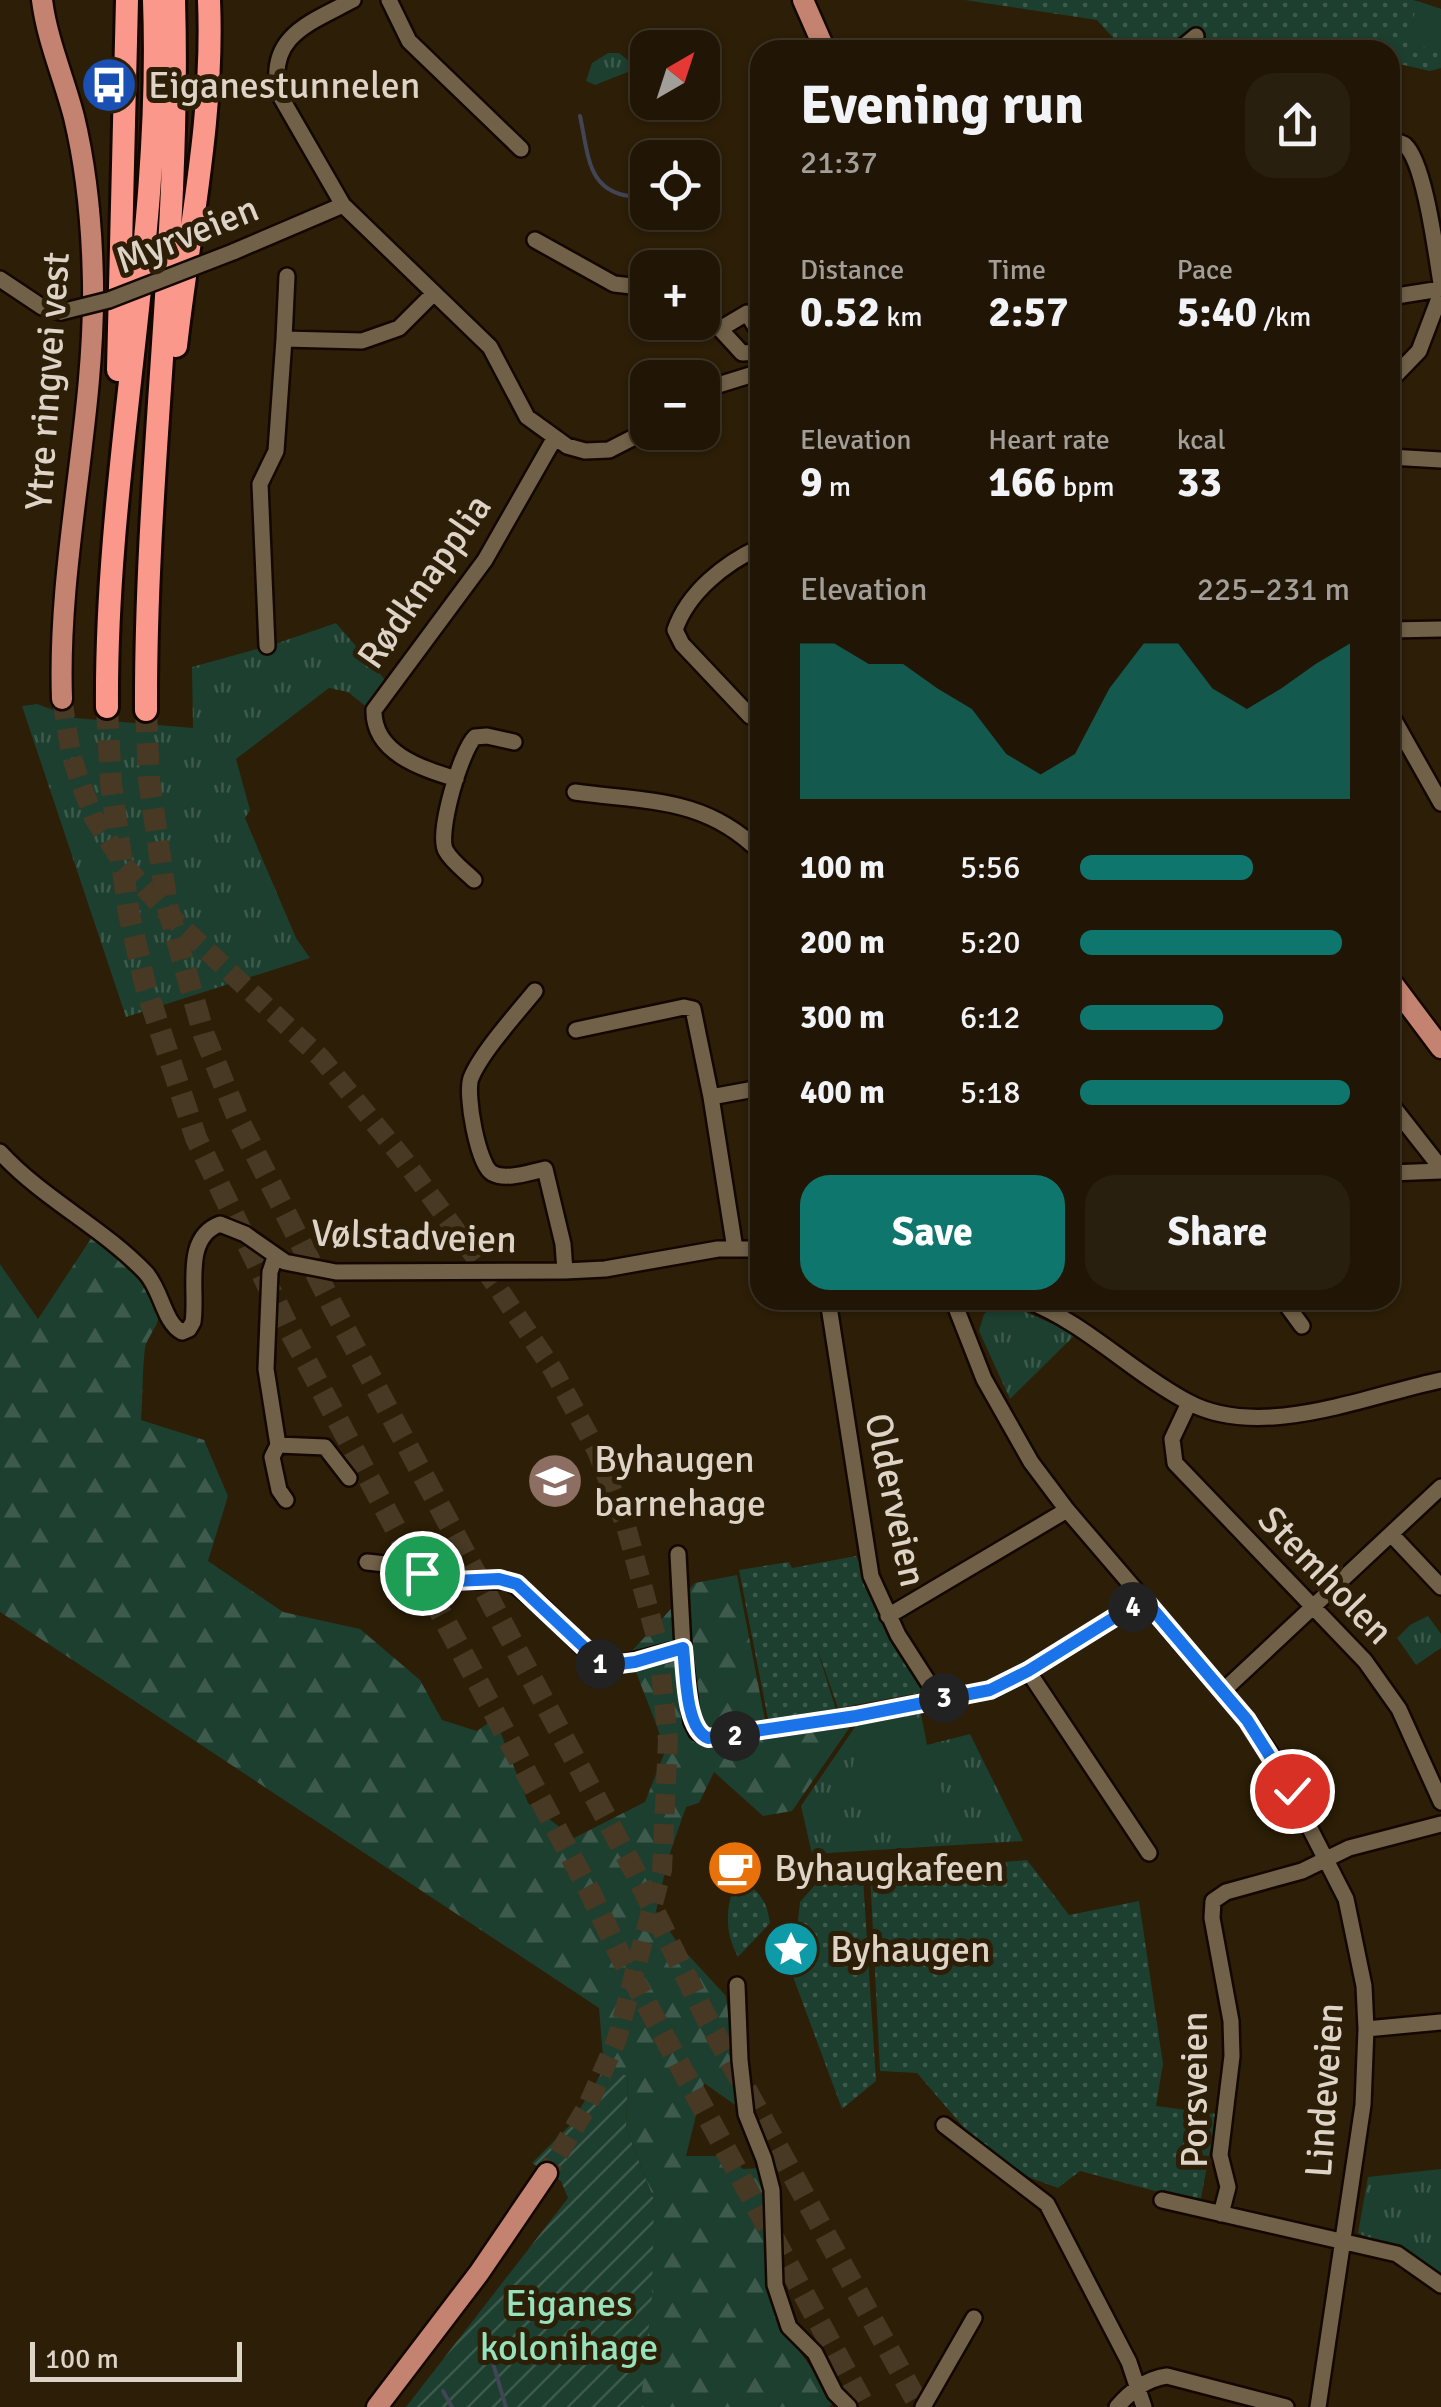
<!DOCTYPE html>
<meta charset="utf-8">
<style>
body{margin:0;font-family:Signika,sans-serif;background:#291f0f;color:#f1f3f6;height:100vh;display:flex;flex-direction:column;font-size:38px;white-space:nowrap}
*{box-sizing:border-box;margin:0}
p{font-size:32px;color:#a29f9a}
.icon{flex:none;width:55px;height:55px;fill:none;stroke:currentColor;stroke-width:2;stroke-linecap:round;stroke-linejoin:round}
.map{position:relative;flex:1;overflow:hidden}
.side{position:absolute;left:750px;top:40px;width:650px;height:1270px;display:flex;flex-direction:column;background:#211605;border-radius:30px;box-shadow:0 2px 8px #0004,0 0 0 2px #3e3527}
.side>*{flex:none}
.needle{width:65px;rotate:39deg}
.fabs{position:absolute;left:630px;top:30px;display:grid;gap:20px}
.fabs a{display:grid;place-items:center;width:90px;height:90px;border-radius:20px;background:#211605;box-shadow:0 2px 8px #0004,0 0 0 2px #3e3527;font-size:50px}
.scale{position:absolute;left:30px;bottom:25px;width:212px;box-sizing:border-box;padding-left:10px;border:5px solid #ddd3c6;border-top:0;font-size:28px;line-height:35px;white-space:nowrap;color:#ddd3c6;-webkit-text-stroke:8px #2c1e07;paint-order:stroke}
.pin{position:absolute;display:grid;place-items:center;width:85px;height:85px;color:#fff;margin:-42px;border:5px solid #fff;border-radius:50%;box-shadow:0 2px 10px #0007}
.km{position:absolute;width:50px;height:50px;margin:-25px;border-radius:50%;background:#222;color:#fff;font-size:28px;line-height:50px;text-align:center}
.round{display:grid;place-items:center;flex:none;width:105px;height:105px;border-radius:30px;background:#291f0f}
.head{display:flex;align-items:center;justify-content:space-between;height:170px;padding:0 50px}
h1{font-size:55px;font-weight:700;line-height:75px}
.figures{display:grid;grid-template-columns:repeat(3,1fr);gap:15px;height:170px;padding:10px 50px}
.figures div{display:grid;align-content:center}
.figures b{font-size:42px;font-weight:700}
.figures small{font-size:28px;font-weight:400}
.figures p{font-size:28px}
.chart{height:280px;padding:20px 50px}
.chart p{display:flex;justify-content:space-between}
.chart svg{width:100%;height:180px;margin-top:10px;fill:#0f766e;opacity:.7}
.action{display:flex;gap:20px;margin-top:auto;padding:20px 50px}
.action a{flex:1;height:115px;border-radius:30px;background:#0f766e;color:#fff;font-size:40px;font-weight:700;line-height:115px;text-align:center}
.action a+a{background:#291f0f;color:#f1f3f6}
ul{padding:0 50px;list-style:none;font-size:32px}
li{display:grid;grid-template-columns:160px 120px 1fr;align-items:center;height:75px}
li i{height:25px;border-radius:12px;background:#0f766e}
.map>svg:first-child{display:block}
.grass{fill:url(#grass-dots)}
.forest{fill:url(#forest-firs)}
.park{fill:url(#park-tufts)}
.garden{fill:url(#garden-furrows)}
.pitch{fill:#1c3f2f}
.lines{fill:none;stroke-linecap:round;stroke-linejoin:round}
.stream{stroke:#424555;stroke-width:4}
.major-tunnel{stroke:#473924;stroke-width:20;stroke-dasharray:20 10;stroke-linecap:butt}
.highway-tunnel{stroke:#473924;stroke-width:22;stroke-dasharray:22 11;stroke-linecap:butt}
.minor-casing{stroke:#140700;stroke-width:20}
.major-casing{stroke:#140700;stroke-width:25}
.highway-casing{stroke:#140700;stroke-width:28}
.minor{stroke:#716148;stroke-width:15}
.major{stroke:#c38370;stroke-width:20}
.highway{stroke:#fa998b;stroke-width:22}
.minor-bridge-casing{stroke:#140700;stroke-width:20;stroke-linecap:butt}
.minor-bridge{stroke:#716148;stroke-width:15}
.route-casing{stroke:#fff;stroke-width:20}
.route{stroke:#1a73e8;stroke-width:12}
.labels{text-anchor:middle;stroke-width:10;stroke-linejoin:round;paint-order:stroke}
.poi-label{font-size:38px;fill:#ddd3c6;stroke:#2c1e07;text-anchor:start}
.street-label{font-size:38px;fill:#ddd3c6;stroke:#2c1e07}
.park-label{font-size:38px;fill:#96e2bc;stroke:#2c1e07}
</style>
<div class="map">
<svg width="1441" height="2407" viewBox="0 0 1441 2407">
<defs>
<pattern id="grass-dots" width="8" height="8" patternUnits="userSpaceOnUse" patternTransform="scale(2.5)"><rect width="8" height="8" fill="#1c3f2f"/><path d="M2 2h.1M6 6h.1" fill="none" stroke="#3d5a4c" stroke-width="1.8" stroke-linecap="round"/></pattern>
<pattern id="forest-firs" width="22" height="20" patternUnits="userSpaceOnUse" patternTransform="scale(2.5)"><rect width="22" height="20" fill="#1c3f2f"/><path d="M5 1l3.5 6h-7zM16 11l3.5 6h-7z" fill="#3d5a4c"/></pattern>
<pattern id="park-tufts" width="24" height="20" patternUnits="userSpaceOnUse" patternTransform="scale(2.5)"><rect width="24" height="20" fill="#1c3f2f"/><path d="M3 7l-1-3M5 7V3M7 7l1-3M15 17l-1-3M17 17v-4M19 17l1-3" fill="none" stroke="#3d5a4c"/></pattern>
<pattern id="garden-furrows" width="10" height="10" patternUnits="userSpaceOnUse" patternTransform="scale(2.5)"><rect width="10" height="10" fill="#1c3f2f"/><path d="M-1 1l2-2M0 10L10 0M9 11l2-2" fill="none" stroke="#3d5a4c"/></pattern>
</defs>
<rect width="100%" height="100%" fill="#2c1e07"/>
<path class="grass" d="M965 0H1413L1441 9V68L1430 71 1390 62V50H1341L1309 43 1115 40 1097 20Z
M856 1556 924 1692 838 1708 816 1645 837 1713 769 1724 739 1570 789 1562 792 1568Z
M1027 1860 1069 1915 1139 1901 1163 2064 1156 2106 1217 2114 1200 2203 1080 2171 1058 2188 996 2165 917 2073 880 2071 870 1873Z
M863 1878 876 2081 842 2109 792 1974 800 1902 820 1879Z
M746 1883C763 1895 767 1904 770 1923L738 1957C726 1935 725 1913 733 1889Z"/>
<path class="forest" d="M92 1237C113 1254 165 1288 158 1320 155 1330 147 1338 145 1348 142 1372 143 1396 141 1420L204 1440 228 1496 208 1561 283 1612 360 1629 420 1680 442 1720 477 1731 495 1718 528 1803 574 1838 645 1802 664 1754 658 1729 629 1654 695 1583 737 1575 766 1725 852 1724 792 1811 763 1816 714 1772 699 1803 686 1807 668 1859 656 1911 679 1945 726 1996 738 2107 704 2083 686 2156H729L743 2169 762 2168 769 2276 797 2348 836 2402 828 2407H644L641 2401 654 2200 626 2128 628 2077 604 2069 599 2008 0 1612V1264L38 1319Z"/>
<path class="park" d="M608 53H619L638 68 595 85 586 81 592 63Z
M336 623 387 682 369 709 348 692 329 688 236 759 250 810 245 818 296 938 310 958 126 1017 22 706 37 704 75 718 193 728 192 667 275 644Z
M1000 1301 1076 1334 1010 1399 979 1331 984 1314Z
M1428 1616 1441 1634V1648L1416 1665 1397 1638 1410 1625Z
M920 1709 927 1745 970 1734 1023 1841 812 1854 801 1806 857 1724Z
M1441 2169V2273L1358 2233 1368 2177Z"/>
<path class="garden" d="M604 2069 628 2076 626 2128 654 2200 652 2295 641 2401 644 2407H406L568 2198 561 2181 532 2163 570 2125Z"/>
<path class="pitch" d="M1418 1 1441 9V50L1412 44 1411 27Z
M914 1715 952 1819 895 1824 850 1780 859 1733Z"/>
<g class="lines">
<path class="stream" d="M580 116C589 157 587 195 638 197
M483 2330 506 2407
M443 2391 452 2407"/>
<path class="major-tunnel" d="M62 699 71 754 79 779 94 818 124 865 166 912 321 1058 401 1156 496 1285 553 1370 597 1451 626 1526 658 1644 668 1740 662 1870 617 2039 588 2105 547 2173"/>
<path class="highway-tunnel" d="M107 707 111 784 129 914 146 988 196 1138 291 1333 590 1892 619 1953 865 2407
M146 710 149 780 167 905 204 1035 239 1121 333 1307 634 1870 705 2015 920 2407"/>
<g class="minor-casing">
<path id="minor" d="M353 0C310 23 266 36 279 94L343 205 490 347 527 417 567 446 585 451 609 450 648 430
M389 0 409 41 521 149
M1179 50 1196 36
M1390 139C1394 141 1402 143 1405 145 1425 163 1436 254 1441 283
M535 240 614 284 632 286 648 281
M233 252 343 205
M0 279 42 307 61 312
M1390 297 1441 289
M702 311 720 329 747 313 760 334
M720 329 742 353 760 352
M284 339 287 276
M1390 381 1419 351 1441 293
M702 390 760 372
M1390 457 1441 460
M1390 630 1441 629
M267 646 260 484 276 451 284 339 362 341 399 328 434 293
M1390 713 1441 803
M750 716 682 644 675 630C688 592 725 563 760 547
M456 779C421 768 373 753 374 710L485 560 554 439
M575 792C647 802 705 797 760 852
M474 880C465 871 452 862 446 851 436 835 461 750 475 737L487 736 514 742
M535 991C517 1013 481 1053 471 1078 465 1094 478 1165 492 1173 506 1181 530 1172 545 1169L563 1244 565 1271
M576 1030 684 1007 693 1009 711 1097 735 1249
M711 1097 760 1088
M1390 1103 1441 1168
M0 1152C43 1199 102 1227 146 1273 162 1291 164 1323 182 1332L189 1329 193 1322C198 1290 182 1238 220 1224L245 1234 285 1262 336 1272 565 1271 605 1269 718 1249H760
M1390 1173 1441 1171
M275 1257 270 1272 266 1369 278 1445 272 1457 279 1490 286 1500
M828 1300 871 1576 898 1635 939 1699
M953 1300 984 1379 1031 1462 1067 1510 1247 1720 1275 1760 1346 1899 1364 1986 1366 2029 1363 2105 1318 2407
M1026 1300C1087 1324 1131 1372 1188 1402 1261 1441 1365 1396 1441 1380
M1283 1300 1302 1326
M1189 1403 1172 1439 1175 1463 1365 1661 1399 1709 1441 1802
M278 1445 325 1447 349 1478
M1391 1534 1441 1587
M678 1554 683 1648
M367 1562 404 1566 454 1581H509L544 1608 599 1664 609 1667 683 1648 692 1722 697 1732 708 1738 856 1716 991 1690 1028 1671 1144 1599
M888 1616 1067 1510
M1028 1671 1149 1853
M1223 1691 1441 1487
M737 1985 740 2060 746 2114 764 2159 772 2190 775 2285 789 2327 815 2353 835 2393 849 2407
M1366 2029 1441 2022
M944 2125 1047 2204 1129 2362 1144 2407
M1162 2200 1397 2254 1441 2285
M1221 2214 1228 2187 1220 2155 1232 2056 1231 2021 1212 1918 1213 1901 1226 1892 1302 1871 1349 1848 1441 1824
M923 2407 974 2318
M1117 2407C1131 2391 1146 2379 1167 2376L1286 2407"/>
</g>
<g class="major-casing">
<path id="major" d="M42 0C47 40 64 78 74 117 87 171 92 227 93 283 95 422 57 560 62 699
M803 0 825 50
M1390 980 1441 1048
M377 2407 479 2273 547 2173"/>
</g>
<g class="highway-casing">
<path id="highway" d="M176 346C189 230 214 118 209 0
M118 370 127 0
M107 707C105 470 163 237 154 0
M146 710C145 473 181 237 174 0"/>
</g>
<use href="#minor" class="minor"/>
<use href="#major" class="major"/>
<use href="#highway" class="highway"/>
<g class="minor-bridge-casing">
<path id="minor-bridge" d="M61 312 109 300 233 252"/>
</g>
<use href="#minor-bridge" class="minor-bridge"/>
</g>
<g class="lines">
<g class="route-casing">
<path id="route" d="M422 1573 454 1581 499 1579 517 1584 604 1666 635 1662 683 1648C686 1671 685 1729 708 1738L856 1716 990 1690 1028 1671 1144 1599 1247 1720 1292 1791"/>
</g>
<use href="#route" class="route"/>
</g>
<defs>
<g id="bus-disc" transform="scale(2.875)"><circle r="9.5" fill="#1a4fb4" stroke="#2c1e07"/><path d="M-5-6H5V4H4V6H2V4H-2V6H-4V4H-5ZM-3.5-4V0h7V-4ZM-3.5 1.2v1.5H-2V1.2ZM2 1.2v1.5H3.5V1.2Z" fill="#fff"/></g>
<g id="school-disc" transform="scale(2.875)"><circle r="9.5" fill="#8d6e63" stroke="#2c1e07"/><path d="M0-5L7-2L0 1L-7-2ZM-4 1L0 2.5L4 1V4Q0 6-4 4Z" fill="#fff"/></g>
<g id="cafe-disc" transform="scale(2.875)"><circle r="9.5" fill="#e8710a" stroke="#2c1e07"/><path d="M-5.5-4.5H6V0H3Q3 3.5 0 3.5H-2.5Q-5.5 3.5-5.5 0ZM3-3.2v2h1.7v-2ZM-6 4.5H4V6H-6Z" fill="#fff"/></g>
<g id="sight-disc" transform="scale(2.875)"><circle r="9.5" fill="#0f9aa8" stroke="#2c1e07"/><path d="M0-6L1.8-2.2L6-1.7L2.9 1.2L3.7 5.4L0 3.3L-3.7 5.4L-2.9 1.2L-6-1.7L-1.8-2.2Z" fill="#fff"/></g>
</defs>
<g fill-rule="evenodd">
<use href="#bus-disc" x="109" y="85"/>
<use href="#school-disc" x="555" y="1481"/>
<use href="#cafe-disc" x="735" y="1868"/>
<use href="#sight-disc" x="791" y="1949"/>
</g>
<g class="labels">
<g class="poi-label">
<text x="148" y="98">Eiganestunnelen</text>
<text x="594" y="1472">Byhaugen<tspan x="594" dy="44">barnehage</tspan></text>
<text x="774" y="1881">Byhaugkafeen</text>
<text x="830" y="1962">Byhaugen</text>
</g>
<g class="street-label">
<text transform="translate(187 234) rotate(-22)" y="13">Myrveien</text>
<text transform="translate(47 381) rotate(-86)" y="13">Ytre ringvei vest</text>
<text transform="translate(424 581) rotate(-55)" y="13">Rødknapplia</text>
<text transform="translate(414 1236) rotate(2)" y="13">Vølstadveien</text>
<text transform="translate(896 1500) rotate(78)" y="13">Olderveien</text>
<text transform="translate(1326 1575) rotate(46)" y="13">Stemholen</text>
<text transform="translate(1194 2090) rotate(-90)" y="13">Porsveien</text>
<text transform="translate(1324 2090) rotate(-86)" y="13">Lindeveien</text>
</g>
<g class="park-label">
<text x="569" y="2316">Eiganes<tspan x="569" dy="44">kolonihage</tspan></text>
</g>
</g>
</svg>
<div class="fabs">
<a><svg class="needle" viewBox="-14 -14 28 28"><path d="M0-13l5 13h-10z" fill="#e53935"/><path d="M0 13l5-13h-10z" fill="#a29f9a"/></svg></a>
<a><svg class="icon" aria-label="locate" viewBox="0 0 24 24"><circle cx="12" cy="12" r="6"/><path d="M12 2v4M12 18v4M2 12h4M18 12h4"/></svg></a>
<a>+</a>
<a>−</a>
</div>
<div class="scale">100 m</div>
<div class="pin" style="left:422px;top:1573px;background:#1e9e55"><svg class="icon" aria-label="arrive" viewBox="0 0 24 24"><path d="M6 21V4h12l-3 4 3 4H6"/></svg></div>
<div class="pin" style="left:1292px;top:1791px;background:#d93025"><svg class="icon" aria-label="check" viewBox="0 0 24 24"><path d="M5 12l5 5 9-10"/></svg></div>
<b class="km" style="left:600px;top:1664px">1</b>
<b class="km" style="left:735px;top:1736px">2</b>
<b class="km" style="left:944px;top:1698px">3</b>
<b class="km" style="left:1133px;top:1607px">4</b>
<section class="side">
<div class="head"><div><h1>Evening run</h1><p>21:37</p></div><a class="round"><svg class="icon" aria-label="share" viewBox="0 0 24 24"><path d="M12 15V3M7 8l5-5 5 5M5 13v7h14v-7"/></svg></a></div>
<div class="figures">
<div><p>Distance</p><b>0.52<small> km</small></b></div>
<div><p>Time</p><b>2:57</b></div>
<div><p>Pace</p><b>5:40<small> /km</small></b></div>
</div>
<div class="figures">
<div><p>Elevation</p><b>9<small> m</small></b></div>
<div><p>Heart rate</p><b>166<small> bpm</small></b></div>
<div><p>kcal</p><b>33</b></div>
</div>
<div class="chart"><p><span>Elevation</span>225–231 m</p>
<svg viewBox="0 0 160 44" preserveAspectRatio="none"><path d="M0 44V6L10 6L20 11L30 11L40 17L50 22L60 33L70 38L80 33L90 17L100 6L110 6L120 17L130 22L140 17L150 11L160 6V44z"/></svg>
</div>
<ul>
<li><b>100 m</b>5:56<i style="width:64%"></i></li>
<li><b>200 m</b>5:20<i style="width:97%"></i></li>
<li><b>300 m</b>6:12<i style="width:53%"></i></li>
<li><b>400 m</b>5:18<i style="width:100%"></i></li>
</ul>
<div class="action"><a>Save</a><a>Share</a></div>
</section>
</div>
